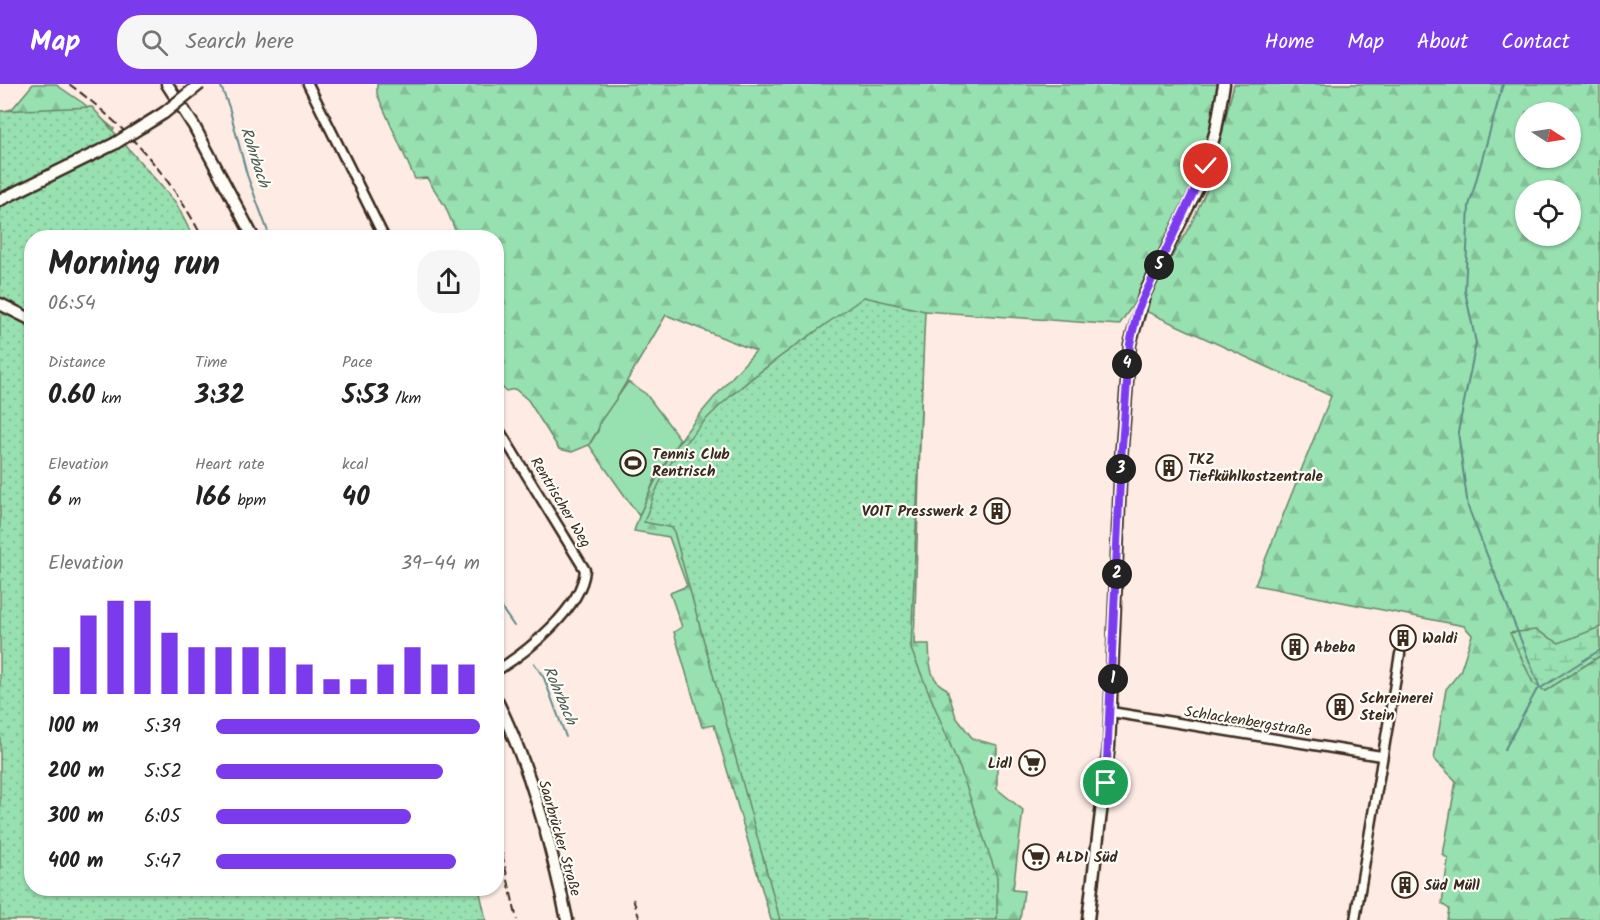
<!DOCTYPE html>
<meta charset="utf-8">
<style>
body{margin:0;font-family:Kalam,sans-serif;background:#f6f6f6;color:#222;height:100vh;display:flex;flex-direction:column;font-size:22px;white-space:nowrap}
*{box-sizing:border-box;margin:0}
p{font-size:20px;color:#767676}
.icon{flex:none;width:33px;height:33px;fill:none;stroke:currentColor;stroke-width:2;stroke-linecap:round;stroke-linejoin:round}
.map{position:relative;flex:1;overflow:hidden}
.drawer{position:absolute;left:24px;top:146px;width:480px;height:666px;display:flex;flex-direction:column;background:#fff;border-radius:24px;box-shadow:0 2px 4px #0004}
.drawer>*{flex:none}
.needle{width:39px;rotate:102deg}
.fabs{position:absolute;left:1515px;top:18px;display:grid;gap:12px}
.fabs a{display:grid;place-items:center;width:66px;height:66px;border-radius:50%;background:#fff;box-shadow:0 2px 4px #0004;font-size:30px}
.pin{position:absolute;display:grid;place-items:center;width:51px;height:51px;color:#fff;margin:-26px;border:3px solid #fff;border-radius:50%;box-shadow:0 2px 6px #0007}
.km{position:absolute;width:30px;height:30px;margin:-15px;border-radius:50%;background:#222;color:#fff;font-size:16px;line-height:30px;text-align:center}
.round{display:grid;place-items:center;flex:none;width:63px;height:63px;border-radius:24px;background:#f6f6f6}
.headline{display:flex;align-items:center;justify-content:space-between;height:102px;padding:0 24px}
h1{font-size:33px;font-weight:700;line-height:45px}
.stats{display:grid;grid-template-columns:repeat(3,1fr);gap:9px;height:102px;padding:6px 24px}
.stats div{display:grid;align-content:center}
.stats b{font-size:26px;font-weight:700}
.stats small{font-size:16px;font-weight:400}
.stats p{font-size:16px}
.chart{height:168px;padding:12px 24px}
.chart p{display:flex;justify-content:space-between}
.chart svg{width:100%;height:108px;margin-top:6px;stroke:#7c3aed;stroke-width:6}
ul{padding:0 24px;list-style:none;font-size:20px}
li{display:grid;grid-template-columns:96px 72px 1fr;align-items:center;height:45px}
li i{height:15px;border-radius:8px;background:#7c3aed}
header{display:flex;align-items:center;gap:36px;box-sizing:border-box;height:84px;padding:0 30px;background:#7c3aed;color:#fff}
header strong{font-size:28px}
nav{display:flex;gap:33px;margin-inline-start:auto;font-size:21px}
.search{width:420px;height:54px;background:#f6f6f6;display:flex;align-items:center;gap:15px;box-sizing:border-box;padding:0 21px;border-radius:24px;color:#767676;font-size:22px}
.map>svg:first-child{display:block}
.forest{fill:url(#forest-firs);stroke:#698567;stroke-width:1.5;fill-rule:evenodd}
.wetland{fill:url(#wetland-marsh);stroke:#698567;stroke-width:1.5}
.park{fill:url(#park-dots);stroke:#698567;stroke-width:1.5}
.pitch{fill:#97e0b0;stroke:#698567;stroke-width:1.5}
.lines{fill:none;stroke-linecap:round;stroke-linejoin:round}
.stream{stroke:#5f8988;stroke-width:2}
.street-casing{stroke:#3b2a1e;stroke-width:13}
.secondary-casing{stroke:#3b2a1e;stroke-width:15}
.street{stroke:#fdfcf7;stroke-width:8}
.secondary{stroke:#fdfcf7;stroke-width:10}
.rail{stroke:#3b2a1e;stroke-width:2;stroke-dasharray:9 4.5;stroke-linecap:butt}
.secondary-bridge-casing{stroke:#3b2a1e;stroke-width:15;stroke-linecap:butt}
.secondary-bridge{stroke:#fdfcf7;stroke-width:10}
.route-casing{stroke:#fff;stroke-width:12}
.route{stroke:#7c3aed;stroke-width:8}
.labels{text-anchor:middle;stroke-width:4.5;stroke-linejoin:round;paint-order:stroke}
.poi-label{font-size:15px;font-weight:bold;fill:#3b2a1e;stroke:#fdfcf7;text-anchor:start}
.street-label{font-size:15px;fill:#3b2a1e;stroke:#fdfcf7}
.water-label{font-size:16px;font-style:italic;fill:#4d5a53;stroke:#fdfcf7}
</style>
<header>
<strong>Map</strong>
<div class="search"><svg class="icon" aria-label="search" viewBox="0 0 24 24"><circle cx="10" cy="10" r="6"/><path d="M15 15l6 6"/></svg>Search here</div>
<nav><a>Home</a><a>Map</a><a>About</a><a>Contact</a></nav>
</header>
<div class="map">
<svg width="1600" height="836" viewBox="0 0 1600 836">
<defs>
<pattern id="forest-firs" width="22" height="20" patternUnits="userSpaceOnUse" patternTransform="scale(1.5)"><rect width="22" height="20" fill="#97e0b0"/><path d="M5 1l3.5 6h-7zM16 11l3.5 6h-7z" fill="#83c097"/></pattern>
<pattern id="wetland-marsh" width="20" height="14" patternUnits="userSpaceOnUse" patternTransform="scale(1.5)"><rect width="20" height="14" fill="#97e0b0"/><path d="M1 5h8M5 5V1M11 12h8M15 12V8" fill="none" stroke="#83c097"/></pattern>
<pattern id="park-dots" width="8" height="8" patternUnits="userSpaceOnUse" patternTransform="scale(1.5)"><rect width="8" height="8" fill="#97e0b0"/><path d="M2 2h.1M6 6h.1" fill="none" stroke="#83c097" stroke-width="1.8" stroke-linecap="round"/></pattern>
</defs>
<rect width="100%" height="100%" fill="#fdebe4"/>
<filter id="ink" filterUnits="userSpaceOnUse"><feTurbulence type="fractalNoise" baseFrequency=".0167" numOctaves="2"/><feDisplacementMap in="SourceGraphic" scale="12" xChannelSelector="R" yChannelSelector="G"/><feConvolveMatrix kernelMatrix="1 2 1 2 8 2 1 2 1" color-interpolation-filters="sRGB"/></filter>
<g filter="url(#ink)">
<path class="forest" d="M33 0H55L83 19 114 45 26 97 0 28 12 25Z
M377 0H1219L1208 66 1187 119 1137 215 1119 241 924 227 914 560H929C930 578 928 596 947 605L956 633 973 655 997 661V705L1023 726 1013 806 1024 807 1020 836H771L714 641 702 643 674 548 682 543 670 509 687 502 669 453 634 447C657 374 705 322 756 267L666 231 589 361 572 368 559 365 528 316 515 305 506 307 497 299V274L503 268 497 245 496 153H458L445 122 427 94 415 95 377 10Z
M1234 0H1600V836H1447L1449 825 1442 820 1448 775 1443 771 1456 697 1434 675 1446 605 1460 588 1472 551 1464 542 1255 501 1331 312 1141 225 1191 140 1209 101ZM1526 28H1570V74H1526ZM1526 106H1570V152H1526Z"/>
<path class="wetland" d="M1600 543V572L1545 607 1533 599 1510 549 1536 546 1559 559Z"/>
<path class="park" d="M92 23 176 119 193 153H32V804H479L486 836H0V27Z
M864 213 925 227 911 565 961 687 997 793V836H780L673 444 644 438C649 425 653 412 659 400 698 320 795 264 864 213Z"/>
<path class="pitch" d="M628 298 646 310 680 355 654 397 639 432 589 361 598 347 600 338Z"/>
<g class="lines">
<path class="stream" d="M220 0 229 23 247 91 270 153
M1503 0 1469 122 1465 207 1476 259 1458 348 1468 423 1540 604
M496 516 514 542
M534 579 544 594 566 653
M1505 665 1536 607 1600 566"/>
<g class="street-casing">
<path id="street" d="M308 0 384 153
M496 341 585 486C582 524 527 568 496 587
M1111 628 1381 672
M1355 836 1400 570"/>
</g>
<g class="secondary-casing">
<path id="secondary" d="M167 0 194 42 253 153
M143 42 164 29
M0 116 114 60
M0 220 32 236
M496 615C531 684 551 761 567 836
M1088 836 1109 662 1121 375 1130 260 1145 209 1201 97 1216 46 1224 0"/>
</g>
<use href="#street" class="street"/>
<use href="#secondary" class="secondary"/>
<path class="rail" d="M69 0C124 40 171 92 202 153
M496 743 517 836
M633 815 640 836"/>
<g class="secondary-bridge-casing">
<path id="secondary-bridge" d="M164 29 200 0
M114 60 143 42"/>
</g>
<use href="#secondary-bridge" class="secondary-bridge"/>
</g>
</g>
<g class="lines" filter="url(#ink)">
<g class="route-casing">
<path id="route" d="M1106 699 1121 375 1130 260 1138 225 1206 82"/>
</g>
<use href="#route" class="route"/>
</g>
<defs>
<g id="stadium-ring" transform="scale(1.35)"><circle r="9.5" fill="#fdfcf7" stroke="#3b2a1e" stroke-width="1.5"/><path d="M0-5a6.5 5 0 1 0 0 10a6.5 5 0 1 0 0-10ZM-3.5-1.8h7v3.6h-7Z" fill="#3b2a1e"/></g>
<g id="building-ring" transform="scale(1.35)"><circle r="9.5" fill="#fdfcf7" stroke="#3b2a1e" stroke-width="1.5"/><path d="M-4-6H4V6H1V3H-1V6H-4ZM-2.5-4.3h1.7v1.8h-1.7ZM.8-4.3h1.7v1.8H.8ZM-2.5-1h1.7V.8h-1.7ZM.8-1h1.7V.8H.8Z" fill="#3b2a1e"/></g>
<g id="supermarket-ring" transform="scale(1.35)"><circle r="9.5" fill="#fdfcf7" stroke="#3b2a1e" stroke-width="1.5"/><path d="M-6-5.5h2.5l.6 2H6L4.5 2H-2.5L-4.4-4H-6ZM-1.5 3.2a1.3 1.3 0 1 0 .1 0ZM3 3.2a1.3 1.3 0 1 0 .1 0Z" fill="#3b2a1e"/></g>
</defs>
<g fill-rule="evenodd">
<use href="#stadium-ring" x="633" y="379"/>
<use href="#building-ring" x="1169" y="384"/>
<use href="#building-ring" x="997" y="427"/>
<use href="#building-ring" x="1403" y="554"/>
<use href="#building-ring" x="1295" y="563"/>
<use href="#building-ring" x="1340" y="623"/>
<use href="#supermarket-ring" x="1032" y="679"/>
<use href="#supermarket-ring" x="1036" y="773"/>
<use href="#building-ring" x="1405" y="801"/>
</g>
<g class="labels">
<g class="poi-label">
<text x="652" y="375">Tennis Club<tspan x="652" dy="17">Rentrisch</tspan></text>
<text x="1188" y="380">TKZ<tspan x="1188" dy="17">Tiefkühlkostzentrale</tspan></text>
<text x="978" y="432" text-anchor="end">VOIT Presswerk 2</text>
<text x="1422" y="559">Waldi</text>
<text x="1314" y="568">Abeba</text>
<text x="1360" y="619">Schreinerei<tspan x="1360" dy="17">Stein</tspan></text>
<text x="1012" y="684" text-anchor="end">Lidl</text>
<text x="1056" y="778">ALDI Süd</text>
<text x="1424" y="806">Süd Müll</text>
</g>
<g class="street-label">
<text transform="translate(561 418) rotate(59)" y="5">Rentrischer Weg</text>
<text transform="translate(1248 637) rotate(9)" y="5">Schlackenbergstraße</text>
<text transform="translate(560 754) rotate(74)" y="5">Saarbrücker Straße</text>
</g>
<g class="water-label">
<text transform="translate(256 73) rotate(72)" y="6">Rohrbach</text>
<text transform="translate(561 611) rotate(67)" y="6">Rohrbach</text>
</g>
</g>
</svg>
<div class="fabs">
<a><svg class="needle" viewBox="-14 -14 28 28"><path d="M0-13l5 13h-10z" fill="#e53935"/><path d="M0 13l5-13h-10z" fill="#767676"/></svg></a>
<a><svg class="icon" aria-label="locate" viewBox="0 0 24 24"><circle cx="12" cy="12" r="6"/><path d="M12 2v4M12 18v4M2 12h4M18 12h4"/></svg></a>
</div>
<div class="pin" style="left:1106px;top:699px;background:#1e9e55"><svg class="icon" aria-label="arrive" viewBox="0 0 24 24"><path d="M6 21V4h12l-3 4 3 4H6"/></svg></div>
<div class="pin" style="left:1206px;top:82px;background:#d93025"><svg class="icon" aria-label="check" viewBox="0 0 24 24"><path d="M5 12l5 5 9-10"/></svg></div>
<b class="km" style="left:1113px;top:595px">1</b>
<b class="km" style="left:1117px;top:490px">2</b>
<b class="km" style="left:1121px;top:385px">3</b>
<b class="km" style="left:1127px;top:280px">4</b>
<b class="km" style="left:1159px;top:181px">5</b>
<section class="drawer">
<div class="headline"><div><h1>Morning run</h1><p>06:54</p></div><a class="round"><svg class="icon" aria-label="share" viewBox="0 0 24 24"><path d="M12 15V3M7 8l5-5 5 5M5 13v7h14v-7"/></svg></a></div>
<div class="stats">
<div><p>Distance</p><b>0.60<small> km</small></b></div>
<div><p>Time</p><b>3:32</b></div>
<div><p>Pace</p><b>5:53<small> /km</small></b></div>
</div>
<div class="stats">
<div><p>Elevation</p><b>6<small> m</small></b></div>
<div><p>Heart rate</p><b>166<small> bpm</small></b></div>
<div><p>kcal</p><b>40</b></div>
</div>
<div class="chart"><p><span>Elevation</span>39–44 m</p>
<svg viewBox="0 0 160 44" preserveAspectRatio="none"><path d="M5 44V25M15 44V12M25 44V6M35 44V6M45 44V19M55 44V25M65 44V25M75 44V25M85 44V25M95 44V32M105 44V38M115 44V38M125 44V32M135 44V25M145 44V32M155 44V32"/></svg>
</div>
<ul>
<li><b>100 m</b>5:39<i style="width:100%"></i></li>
<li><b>200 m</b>5:52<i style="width:86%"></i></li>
<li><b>300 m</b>6:05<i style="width:74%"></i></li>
<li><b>400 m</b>5:47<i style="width:91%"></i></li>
</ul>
</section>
</div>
